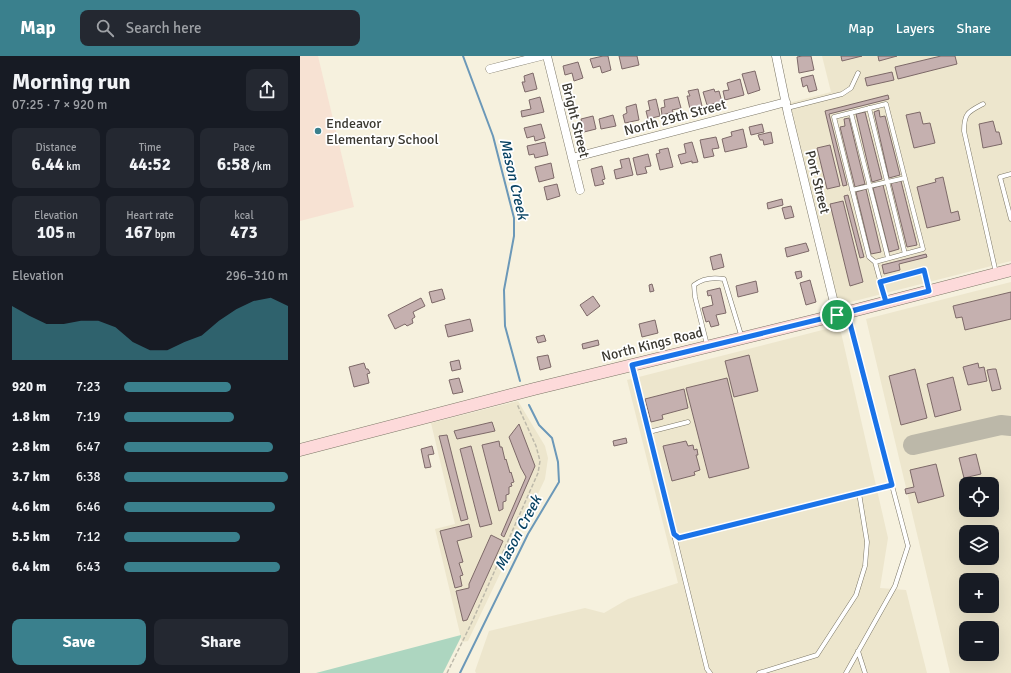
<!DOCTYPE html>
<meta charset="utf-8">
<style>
body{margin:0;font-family:Signika,sans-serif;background:#242831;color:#f1f3f6;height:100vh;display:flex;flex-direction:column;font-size:15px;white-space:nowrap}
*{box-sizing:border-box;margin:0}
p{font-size:13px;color:#9ea1a6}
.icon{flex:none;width:22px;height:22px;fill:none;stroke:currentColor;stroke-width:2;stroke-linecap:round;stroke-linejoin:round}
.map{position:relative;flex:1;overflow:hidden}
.panel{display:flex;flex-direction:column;background:#171b24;width:300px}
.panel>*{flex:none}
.buttons{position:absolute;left:659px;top:421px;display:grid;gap:8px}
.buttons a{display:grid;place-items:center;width:40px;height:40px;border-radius:8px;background:#171b24;box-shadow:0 4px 16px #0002;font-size:20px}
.pin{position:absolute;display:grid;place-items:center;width:34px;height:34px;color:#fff;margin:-17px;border:2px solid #fff;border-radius:50%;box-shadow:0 1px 4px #0007}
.round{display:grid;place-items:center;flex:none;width:42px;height:42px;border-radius:8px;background:#242831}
.headline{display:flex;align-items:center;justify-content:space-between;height:68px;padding:0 12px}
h1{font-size:22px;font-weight:800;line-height:30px}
.stats{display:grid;grid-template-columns:repeat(3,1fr);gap:6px;height:68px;padding:4px 12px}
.stats div{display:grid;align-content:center;border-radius:8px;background:#242831;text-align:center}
.stats b{font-size:17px;font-weight:800}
.stats small{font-size:11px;font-weight:400}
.stats p{font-size:11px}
.chart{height:112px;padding:8px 12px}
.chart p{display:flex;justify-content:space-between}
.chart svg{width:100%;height:72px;margin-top:4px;fill:#3a808d;opacity:.7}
.primary-button{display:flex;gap:8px;margin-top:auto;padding:8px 12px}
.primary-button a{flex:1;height:46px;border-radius:8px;background:#3a808d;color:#fff;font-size:16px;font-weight:800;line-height:46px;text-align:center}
.primary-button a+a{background:#242831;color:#f1f3f6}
ul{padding:0 12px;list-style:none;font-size:13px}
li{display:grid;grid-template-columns:64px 48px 1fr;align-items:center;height:30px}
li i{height:10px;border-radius:5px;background:#3a808d}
header{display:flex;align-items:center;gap:24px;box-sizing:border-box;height:56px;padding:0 20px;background:#3a808d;color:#fff}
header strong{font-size:19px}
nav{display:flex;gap:22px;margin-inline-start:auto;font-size:14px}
.search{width:280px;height:36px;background:#242831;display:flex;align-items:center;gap:10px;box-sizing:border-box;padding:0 14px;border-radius:8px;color:#9ea1a6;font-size:15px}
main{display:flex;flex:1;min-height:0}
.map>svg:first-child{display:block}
.built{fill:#ede6cd;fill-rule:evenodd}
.education{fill:#f7e2d3}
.green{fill:#add6c0}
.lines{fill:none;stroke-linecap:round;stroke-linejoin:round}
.stream{stroke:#6b98b8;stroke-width:2}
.taxiway{stroke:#bcb8a9;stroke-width:20}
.building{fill:#c5b0af;stroke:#7d6968}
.service-casing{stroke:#7c7767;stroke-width:5}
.minor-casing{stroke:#7c7767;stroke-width:9}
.secondary-casing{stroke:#7c7767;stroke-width:13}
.path{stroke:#bdb9aa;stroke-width:1.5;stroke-dasharray:4 2;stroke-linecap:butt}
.service{stroke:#fff;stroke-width:4}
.minor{stroke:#fff;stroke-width:8}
.secondary{stroke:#fddada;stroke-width:12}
.route-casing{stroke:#fff;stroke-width:8}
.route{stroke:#1a73e8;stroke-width:5}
.poi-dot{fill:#3a808d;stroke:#fff;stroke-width:1.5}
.labels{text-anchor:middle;stroke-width:3.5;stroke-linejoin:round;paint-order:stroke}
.street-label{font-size:14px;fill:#3a3831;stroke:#fff}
.poi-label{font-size:14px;fill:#3a3831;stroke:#fff;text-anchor:start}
.water-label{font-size:15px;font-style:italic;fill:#094363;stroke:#fff}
</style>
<header>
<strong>Map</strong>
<div class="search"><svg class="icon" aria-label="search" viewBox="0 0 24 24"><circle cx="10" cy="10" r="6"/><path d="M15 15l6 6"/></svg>Search here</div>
<nav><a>Map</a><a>Layers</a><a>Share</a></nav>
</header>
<main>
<section class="panel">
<div class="headline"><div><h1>Morning run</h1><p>07:25 · 7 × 920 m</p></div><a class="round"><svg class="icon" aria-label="share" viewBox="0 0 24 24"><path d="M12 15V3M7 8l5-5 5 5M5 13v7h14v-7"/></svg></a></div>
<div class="stats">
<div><p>Distance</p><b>6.44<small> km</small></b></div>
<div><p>Time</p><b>44:52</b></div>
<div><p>Pace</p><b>6:58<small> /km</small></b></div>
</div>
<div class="stats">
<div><p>Elevation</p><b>105<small> m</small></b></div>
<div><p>Heart rate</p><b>167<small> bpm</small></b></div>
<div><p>kcal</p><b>473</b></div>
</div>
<div class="chart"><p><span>Elevation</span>296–310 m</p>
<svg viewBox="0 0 160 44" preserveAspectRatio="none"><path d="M0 44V11L10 17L20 22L30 22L40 20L50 20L60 24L70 33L80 38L90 38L100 33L110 29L120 20L130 13L140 8L150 6L160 11V44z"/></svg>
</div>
<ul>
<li><b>920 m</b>7:23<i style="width:65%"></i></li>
<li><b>1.8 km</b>7:19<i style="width:67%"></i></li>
<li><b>2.8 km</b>6:47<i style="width:91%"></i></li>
<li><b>3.7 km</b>6:38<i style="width:100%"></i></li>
<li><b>4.6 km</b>6:46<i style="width:92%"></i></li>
<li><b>5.5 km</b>7:12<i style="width:71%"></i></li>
<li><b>6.4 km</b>6:43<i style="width:95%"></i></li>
</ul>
<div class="primary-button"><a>Save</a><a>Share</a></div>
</section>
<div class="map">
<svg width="711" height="617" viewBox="0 0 711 617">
<rect width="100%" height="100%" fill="#f6f1de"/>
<path class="built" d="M522 0H711V205L539 249 489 47 531 36Z
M711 226V617H650L566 263ZM666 428H692V454H666ZM666 476H692V502H666ZM666 524H692V550H666ZM666 572H692V598H666Z
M534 271 540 272 588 482 580 532 606 534 627 617H176L175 615 189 575 285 552 304 557 328 543 378 527 327 324Z
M218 345 245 390 248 402 245 423 168 585 162 586 135 473 155 468 131 367Z"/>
<path class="education" d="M0 0H18L54 151 0 165Z"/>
<path class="green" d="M161 579V581L143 617H16Z"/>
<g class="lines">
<path class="stream" d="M163 0 193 80 214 162V180L204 234 205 270 220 325
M160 617 228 478 259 426 258 406 252 382 239 369 229 349"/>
<path class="taxiway" d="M613 389 701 369 711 370"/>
</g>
<path class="building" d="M303 0H308L311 14 302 17 300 10 293 12 290 3Z
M319 0H337L339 9 322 13Z
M502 0H511L514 14 499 17 497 1Z
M541 0H562L542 5Z
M578 0H597L579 5Z
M641 0H655L657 8 598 23 595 11Z
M278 6 283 22 274 25 272 17 265 19 263 10Z
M455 15 460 34 448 38 442 18Z
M592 16 594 24 567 30 565 22Z
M233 17 237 33 225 36 222 26H225L224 20Z
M513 19 517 34 509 36 507 29 503 31 501 22Z
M440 23 444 39 425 44 423 35 429 34 427 27Z
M398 33 402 50 390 53 387 40H390L388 35Z
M414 33 415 36 419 35 422 46 407 49 403 36Z
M588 39 589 43 529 58 547 129 543 130 525 55Z
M240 41 244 56 222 61 221 55 231 53 229 44Z
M378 41 381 52 372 54 373 56 362 59 361 52 365 51 364 44Z
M356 43 360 60 348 63 346 55 350 54 348 45Z
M336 48 339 64 325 67 323 59 327 57 326 51Z
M579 54 580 61 585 60 600 119 589 122 574 56Z
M565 56 582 123 572 126 556 58Z
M620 56 623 68 630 67 635 87 614 92 606 59Z
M313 59 316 70 301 73 299 63Z
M293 60 296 73 284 76 281 63Z
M549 62 565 128 555 131 540 71 545 70 544 63Z
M693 65 696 76H699L702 88 683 92 679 68Z
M241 68 245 82 235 85 234 80 227 82 224 72Z
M462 68 464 76 451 79 449 71Z
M443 73 447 91 425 96 422 83 432 80 431 76Z
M471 76 473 87 464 89 463 84H460L458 79Z
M416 81 419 92 412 93 414 100 404 102 400 84Z
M245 86 248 99 235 102 234 98 229 99 227 90Z
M392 86 398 106 392 107V105L381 108 378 99 386 97 384 88Z
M530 89 540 130 527 133 517 92Z
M368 92 373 111 360 114 356 98 360 97 359 94Z
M348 98 351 110 345 111 347 117 337 119 333 102Z
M329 102 333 119 316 123 314 114 322 112 320 104Z
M251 107 254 122 239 126 235 111Z
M302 110 305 123 302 124 304 128 295 130 291 113Z
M643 121 651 157 658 155 660 164 627 172 617 131 636 126 635 123Z
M601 125 617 189 607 191 591 127Z
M257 128 260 140 247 144 244 131Z
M583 129 599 193 589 196 573 132Z
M566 133 581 196 571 198 556 136Z
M548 139 564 201 560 202 544 140Z
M482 143 483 149 468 153 467 147Z
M543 145 563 226 550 230 530 148Z
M491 150 494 161 485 163 482 152Z
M506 187 509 195 487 201 485 192Z
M421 198 424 211 413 214 410 201Z
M626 198 627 201 599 208 600 214 584 218 582 209Z
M501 215 502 221 497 223 495 216Z
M510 224 516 246 506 249 500 227Z
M456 225 458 236 438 241 436 230Z
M352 228 354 235 350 236 349 229Z
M420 232 426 257 416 259 419 269 411 271 409 265 406 266 402 252 413 249 411 239 408 240 407 235Z
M142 233 145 243 132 247 129 236Z
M711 236V263L665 274 662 261 656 262 653 250Z
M293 240 300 250 287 260 280 249Z
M121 242 125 250 113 256 115 261 112 263 113 267 107 270 105 268 95 273 88 259Z
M170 263 173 275 148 281 145 269Z
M355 264 358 277 342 281 339 268Z
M244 279 246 285 238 287 236 281Z
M298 284 299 289 283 293 282 288Z
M248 299 251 311 240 314 237 301Z
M449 299 458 335 434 341 425 305Z
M159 304 161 313 152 315 150 306Z
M64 307 66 313H68L70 317 67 318 69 327 54 331 49 311Z
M678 307 679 312 684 311 687 325 668 329 663 311Z
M615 313 627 362 601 369 589 320Z
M693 313H696L701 333 692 335 687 314Z
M653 321 661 354 635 361 627 328Z
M159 322 163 336 153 338 149 324Z
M427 322 449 412 409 422 386 332Z
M384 333 388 352 362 359 363 363 351 366 345 343Z
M192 366 195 375 157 383 154 375Z
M219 368 235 410 204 481 201 479 226 421 221 412 209 381Z
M147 379 168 463 161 465 139 380Z
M326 382 327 387 314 390 313 385Z
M199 385 200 391H202L205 404 206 403 210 417 211 416 214 426 211 427 212 430 209 431V438L206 439V445L203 446V453L199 455 182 389Z
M386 385 388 390 393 389 394 394 397 393 398 399H396L400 414 394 416 395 419 372 425 363 390Z
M132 390 134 398 128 399 131 411 125 412 121 393Z
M171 390 192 468 180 471 160 393Z
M676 398 681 418 664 422 659 402Z
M636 408 644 440 618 447 615 436 606 438 605 433 614 431 610 414Z
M169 468 172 481 157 485 163 506 159 507 163 519 160 520 162 530 155 532 140 475Z
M191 479 203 485 167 564 163 565 156 535 169 532V528Z"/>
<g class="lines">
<g class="service-casing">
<path id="service" d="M683 48C668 56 664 57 664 75L696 217
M487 52 542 38 551 32 558 17
M569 52 605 198
M551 57 588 202
M711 118 700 121 711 163
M552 134 605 122
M575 206 623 193 586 48 534 61 569 201 575 206 586 246
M580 226 624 214 629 234
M407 289 395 241 394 229C403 222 413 221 424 223L442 282
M333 310 374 478 379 482 592 429
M349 376 388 366
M374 479 407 613 410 617
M558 595 565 617
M459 617 517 599 556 539 565 510 567 486 559 437
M546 617 595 530 608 490 547 259"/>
</g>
<g class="minor-casing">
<path id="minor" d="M247 0 280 134
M476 0 488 58 537 259
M190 13 241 0
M272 102 486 46"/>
</g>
<g class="secondary-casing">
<path id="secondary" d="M0 394 234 333 537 259 711 214"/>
</g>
<path class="path" d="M147 617 172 566 238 417 240 405 236 390 217 348"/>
<use href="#service" class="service"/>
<use href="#minor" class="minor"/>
<use href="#secondary" class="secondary"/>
</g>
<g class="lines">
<g class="route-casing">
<path id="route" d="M537 259 332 309 374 478 379 482 592 429 547 256 629 235 624 214 580 226 586 246 537 259"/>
</g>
<use href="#route" class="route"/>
</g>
<circle class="poi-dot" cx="18" cy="75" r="4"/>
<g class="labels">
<g class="street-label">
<text transform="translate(375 61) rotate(-15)" y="5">North 29th Street</text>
<text transform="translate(276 64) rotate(76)" y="5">Bright Street</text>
<text transform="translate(518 126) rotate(76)" y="5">Port Street</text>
<text transform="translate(352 288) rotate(-14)" y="5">North Kings Road</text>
</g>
<g class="poi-label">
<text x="26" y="72">Endeavor<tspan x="26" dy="16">Elementary School</tspan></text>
</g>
<g class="water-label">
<text transform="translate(214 123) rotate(77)" y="5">Mason Creek</text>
<text transform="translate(218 477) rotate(-62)" y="5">Mason Creek</text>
</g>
</g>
</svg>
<div class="buttons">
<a><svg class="icon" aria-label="locate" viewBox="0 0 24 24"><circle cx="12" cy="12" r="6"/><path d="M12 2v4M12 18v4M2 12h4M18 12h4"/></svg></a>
<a><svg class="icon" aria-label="layers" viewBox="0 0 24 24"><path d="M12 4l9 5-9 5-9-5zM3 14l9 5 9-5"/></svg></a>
<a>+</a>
<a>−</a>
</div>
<div class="pin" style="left:537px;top:259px;background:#1e9e55"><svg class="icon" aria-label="arrive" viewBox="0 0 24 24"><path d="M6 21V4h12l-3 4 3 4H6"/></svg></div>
</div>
</main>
